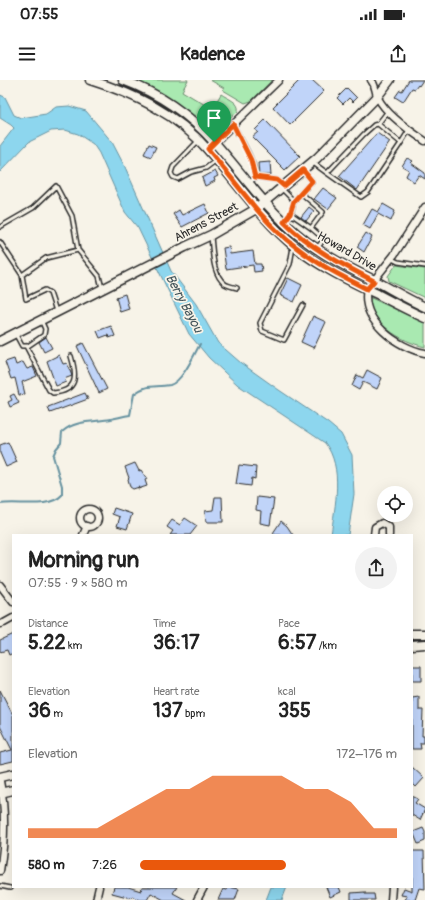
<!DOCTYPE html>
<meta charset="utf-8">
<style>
body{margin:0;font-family:Pangolin,sans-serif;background:#f2f2f2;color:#222;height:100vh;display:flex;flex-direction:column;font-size:15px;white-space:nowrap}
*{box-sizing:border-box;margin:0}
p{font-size:13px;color:#767676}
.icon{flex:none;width:22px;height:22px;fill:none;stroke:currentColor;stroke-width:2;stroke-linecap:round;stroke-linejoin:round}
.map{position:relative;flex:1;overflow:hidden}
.sheet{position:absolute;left:12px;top:454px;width:401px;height:354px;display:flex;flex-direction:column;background:#fff;border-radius:0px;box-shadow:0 4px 16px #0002}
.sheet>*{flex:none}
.fabs{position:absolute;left:377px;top:406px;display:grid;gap:8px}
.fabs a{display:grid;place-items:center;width:36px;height:36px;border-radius:50%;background:#fff;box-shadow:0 4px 16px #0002;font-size:20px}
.pin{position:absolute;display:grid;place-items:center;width:34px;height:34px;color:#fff;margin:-41px -17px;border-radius:50% 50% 50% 0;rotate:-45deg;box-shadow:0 0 4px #0007}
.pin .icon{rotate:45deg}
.round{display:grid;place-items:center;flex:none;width:42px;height:42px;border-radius:21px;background:#f2f2f2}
.summary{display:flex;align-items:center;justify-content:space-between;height:68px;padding:0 16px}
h1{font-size:22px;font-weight:800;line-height:30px}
.figures{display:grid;grid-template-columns:repeat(3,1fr);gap:6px;height:68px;padding:4px 16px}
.figures div{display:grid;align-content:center}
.figures b{font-size:20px;font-weight:800}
.figures small{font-size:11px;font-weight:400}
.figures p{font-size:11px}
.chart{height:112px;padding:8px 16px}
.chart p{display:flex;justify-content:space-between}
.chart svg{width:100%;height:72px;margin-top:4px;fill:#ea580c;opacity:.7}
ul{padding:0 16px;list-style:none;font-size:13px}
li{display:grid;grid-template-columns:64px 48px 1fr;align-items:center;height:30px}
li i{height:10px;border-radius:5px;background:#ea580c}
.status{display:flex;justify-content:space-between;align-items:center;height:28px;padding:0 20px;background:#fff;direction:ltr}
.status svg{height:11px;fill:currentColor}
header{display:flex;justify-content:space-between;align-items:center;height:52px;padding:0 16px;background:#fff;font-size:18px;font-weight:800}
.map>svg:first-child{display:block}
.green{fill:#a9e9b1;stroke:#6a8a6e}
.water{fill:#8dd6ee;stroke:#6692a0}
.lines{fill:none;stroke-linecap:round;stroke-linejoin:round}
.stream{stroke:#6692a0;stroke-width:2}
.building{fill:#c0d4f9;stroke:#2b2b2b}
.lane-casing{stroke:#2b2b2b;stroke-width:6}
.street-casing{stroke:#2b2b2b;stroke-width:9}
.secondary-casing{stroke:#2b2b2b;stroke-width:11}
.lane{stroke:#f7f3e8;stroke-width:3}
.street{stroke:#f7f3e8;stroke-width:6}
.secondary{stroke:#f7f3e8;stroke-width:8}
.route-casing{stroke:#fff;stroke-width:8}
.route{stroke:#ea580c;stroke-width:5}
.labels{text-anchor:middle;stroke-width:3.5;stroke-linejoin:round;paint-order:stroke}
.street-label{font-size:12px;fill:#2b2b2b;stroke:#f7f3e8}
.water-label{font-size:13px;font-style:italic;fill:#44565c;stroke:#f7f3e8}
</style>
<div class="status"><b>07:55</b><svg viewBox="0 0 49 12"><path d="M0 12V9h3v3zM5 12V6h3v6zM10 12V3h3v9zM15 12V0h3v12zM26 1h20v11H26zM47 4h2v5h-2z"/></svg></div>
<header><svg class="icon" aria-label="menu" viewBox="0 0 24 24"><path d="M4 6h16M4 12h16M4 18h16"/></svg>Kadence<svg class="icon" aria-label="share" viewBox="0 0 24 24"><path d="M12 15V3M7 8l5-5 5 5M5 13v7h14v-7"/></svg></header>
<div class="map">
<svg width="425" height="820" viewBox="0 0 425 820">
<rect width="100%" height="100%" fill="#f7f3e8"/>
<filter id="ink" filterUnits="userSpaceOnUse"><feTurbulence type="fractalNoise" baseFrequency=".025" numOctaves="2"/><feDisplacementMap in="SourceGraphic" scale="8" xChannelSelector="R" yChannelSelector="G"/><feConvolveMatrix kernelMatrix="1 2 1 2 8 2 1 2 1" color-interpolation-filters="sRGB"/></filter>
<g filter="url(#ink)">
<path class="green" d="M132 0H188L182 11 212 29 221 14C228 19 240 22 238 31L218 50 214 52H210Z
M210 0H272L251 21 245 23 223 10 224 8Z
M396 185 425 189V218L389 201 388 196Z
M369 217 425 243V267C401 261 370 244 369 217Z"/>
<path class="water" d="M0 15 5 17 14 35 21 38 46 34 56 27 69 26 86 31 112 62 125 87 171 191 196 224 218 263 241 283 279 310 328 343 341 354 352 375 354 414 348 455H331C335 425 344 388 325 363L238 305 209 278 189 254 138 148 125 132 99 73 93 64 78 54 65 50 51 51 29 62 0 92V66L14 48 11 45 0 38Z
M271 807H287L282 820H266Z"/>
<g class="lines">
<path class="stream" d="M0 424C18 421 49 429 62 415V406L53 376 56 369 61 363 62 352C75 340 94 342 111 339 117 338 123 336 130 335L134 314C148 303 154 308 170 305 182 302 194 275 200 264"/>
</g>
<path class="building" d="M300 0H312L324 11 290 45 273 27Z
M409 0H423L419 6 418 5 415 9 412 8 403 22 395 17 400 10 402 11Z
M347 8 357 18 353 22 349 18 343 24 337 18Z
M265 40 300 76 285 90 252 57 258 52 255 50Z
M377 53 390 62 357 110 339 96Z
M149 64 156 67 151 77 144 74Z
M407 78 413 81 411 83 425 93V99L419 95 414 102 406 96 409 90 402 86Z
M270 82 271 95H259L258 83Z
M215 91 218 96 214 98 215 101 205 106 202 98Z
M323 108 337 118 328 129 314 119Z
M205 124 209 133 182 147 173 134 179 130 182 135Z
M383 124 395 131 391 141 378 134 370 149 363 145 372 129 378 132Z
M309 127 314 131 306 141 301 137Z
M366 153 372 157 364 172 357 167Z
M229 167 230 174 253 171 255 184H261L262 191 254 192 253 185 226 189 223 168Z
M288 198 302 205 294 222 280 215Z
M125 214 129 229 120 232 116 217Z
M313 236 326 242 314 268 301 262Z
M111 246 115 256 109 258 108 255 100 258 97 251Z
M46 257 52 268 44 272 39 262Z
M83 263 107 309 99 313 77 266Z
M59 275 63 284 67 283 72 296 64 299 66 302 56 306 47 281Z
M14 279 16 285 23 282 27 289 33 287 37 296 22 302 25 314 19 315 15 298 11 299 5 282Z
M367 290 382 298 377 309 363 302 359 310 352 306 357 295 363 298Z
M85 313 88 319 50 333 48 327Z
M14 314 19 323 10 327 8 322 12 320 10 316Z
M8 362 17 382 6 387 0 373V365Z
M135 383 139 391 141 390 147 399 145 400 147 406 138 409 139 407 133 409 130 407 128 399 129 398 125 387Z
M239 385 256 387 255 399 252 398 251 406 236 404Z
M215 417H222L223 442H206L205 431 213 430Z
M257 417 274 419 270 445 260 443 261 431 256 430Z
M114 428 132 434 127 449 117 446 120 437 112 434Z
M185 438 197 446 190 455H170L173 451 167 447 172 440 180 445Z
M281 441 287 446 293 455H275L273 453Z
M13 554V573L9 575 7 570 0 572V560Z
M412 586H421V601H412Z
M0 610 13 635V681L0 684V673L12 670 0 646Z
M419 617V630H423L422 656H424V663H420L421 669H412V618Z
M412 687 424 698 416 707 412 703Z
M412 716 418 719 415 723 425 729 420 740 412 735Z
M423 748 425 752V761L418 764 413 752Z
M412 771H424L425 809 419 808 415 820H405L407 816 401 815 404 808 412 811Z
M114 807H128L141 811 142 807H177L173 813 186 820H164L151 813 147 820H139L132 816 131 818 112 813Z
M229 807 239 809 235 820H218L223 809 227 810Z
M326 807H339L341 812 330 817Z
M365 812V814H374L375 820H351V813Z"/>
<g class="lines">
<g class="lane-casing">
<path id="lane" d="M233 44C239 57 256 82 255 96 254 99 252 101 249 103
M378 44 401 63 409 50
M198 61 173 87 171 93 173 97 178 99 191 92 206 88 215 81
M312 82 327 93 364 54 374 45 378 44 388 31
M327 93 361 117 368 112 401 63
M255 97 277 100 283 105
M281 108 294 121
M301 113 323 132 311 148 324 159 318 167
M291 134 311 148
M284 142 291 134 294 121 312 101 303 90
M0 147 33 128 56 106 72 136 78 170 99 196 102 208
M211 157C213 172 212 194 225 204 228 206 234 207 237 208
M0 162 22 195
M293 167 290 184 260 243 262 251 284 260 303 225
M392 179 398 182 425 186
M56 231 50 213 45 210 26 219 22 195 46 178 78 170
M15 253 22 266H28L44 255 45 249 41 240
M26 266 49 310 53 313C78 311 77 296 71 276
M0 806 10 808"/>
</g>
<g class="street-casing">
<path id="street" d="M371 0C377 7 374 11 378 18 386 34 410 51 425 61
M208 69 279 0
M425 127 394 175 367 209C360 241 398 268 425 273
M80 438a9 9 0 1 1 18 0a9 9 0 1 1-18 0Z
M83 455 87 446
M374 455 375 447 382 443 389 447V455
M0 505 13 522
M0 544 4 543 13 538
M0 701C6 731 5 761 0 791
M96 820 99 807
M197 820 204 807
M391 820 392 807"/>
</g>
<g class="secondary-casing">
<path id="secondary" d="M90 0C135 14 177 34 208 70 237 102 261 139 295 167 320 187 350 201 379 215 394 223 409 231 425 238
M123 0C158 13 190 35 215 63 242 93 265 127 296 153 319 173 346 187 374 200 391 209 407 219 425 227
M0 261 185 167 211 155 256 129 317 78 377 17 390 0
M412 554H425
M412 565 425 564
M0 697 13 694
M0 713 13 710"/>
</g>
<use href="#lane" class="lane"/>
<use href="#street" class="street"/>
<use href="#secondary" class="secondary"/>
</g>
</g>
<g class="lines" filter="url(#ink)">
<g class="route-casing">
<path id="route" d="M233 44 251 80 255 97 277 100 284 106 303 90 312 101 294 121 290 134 284 142C310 168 341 184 374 201L367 209C343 197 317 184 296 167 261 141 236 102 208 69Z"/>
</g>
<use href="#route" class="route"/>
</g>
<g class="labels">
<g class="street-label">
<text transform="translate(206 142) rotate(-28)" y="4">Ahrens Street</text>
<text transform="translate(347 171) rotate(30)" y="4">Howard Drive</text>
</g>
<g class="water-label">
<text transform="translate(185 223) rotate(62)" y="5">Berry Bayou</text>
</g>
</g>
</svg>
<div class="fabs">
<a><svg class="icon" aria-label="locate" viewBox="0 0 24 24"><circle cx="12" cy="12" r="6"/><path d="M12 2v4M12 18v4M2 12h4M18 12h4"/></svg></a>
</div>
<div class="pin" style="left:214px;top:62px;background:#1e9e55"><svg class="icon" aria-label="arrive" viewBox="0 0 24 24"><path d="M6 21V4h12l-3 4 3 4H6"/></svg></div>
<section class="sheet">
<div class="summary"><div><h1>Morning run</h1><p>07:55 · 9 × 580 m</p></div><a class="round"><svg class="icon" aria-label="share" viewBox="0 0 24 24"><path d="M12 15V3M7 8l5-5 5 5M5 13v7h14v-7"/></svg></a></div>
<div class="figures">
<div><p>Distance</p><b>5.22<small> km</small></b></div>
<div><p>Time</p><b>36:17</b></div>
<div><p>Pace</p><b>6:57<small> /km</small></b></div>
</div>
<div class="figures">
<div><p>Elevation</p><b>36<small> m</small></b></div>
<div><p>Heart rate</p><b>137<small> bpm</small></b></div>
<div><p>kcal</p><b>355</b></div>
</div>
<div class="chart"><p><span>Elevation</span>172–176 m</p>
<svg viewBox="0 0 160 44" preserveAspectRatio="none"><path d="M0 44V38L10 38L20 38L30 38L40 30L50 22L60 14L70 14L80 6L90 6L100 6L110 6L120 14L130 14L140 22L150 38L160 38V44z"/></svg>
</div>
<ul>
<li><b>580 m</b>7:26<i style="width:57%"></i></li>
</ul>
</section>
</div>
